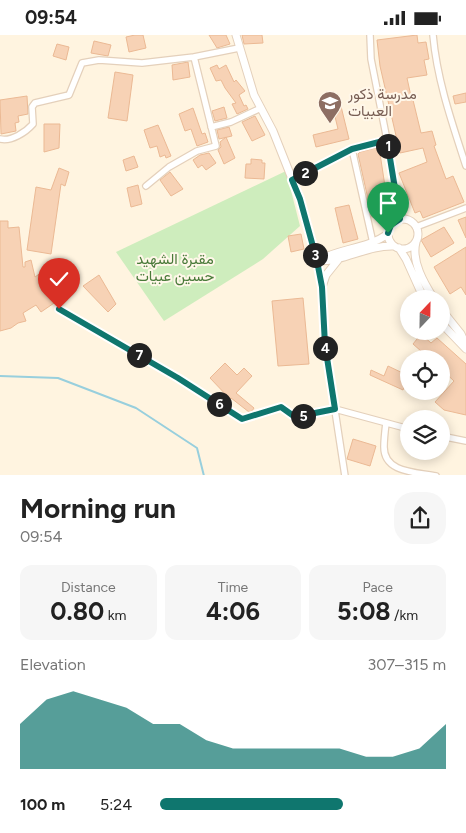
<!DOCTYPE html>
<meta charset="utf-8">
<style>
body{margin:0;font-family:Figtree,Vazirmatn,sans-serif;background:#f6f6f6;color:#222;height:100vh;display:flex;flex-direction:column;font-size:19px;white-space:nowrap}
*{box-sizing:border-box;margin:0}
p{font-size:16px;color:#767676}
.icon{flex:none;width:28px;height:28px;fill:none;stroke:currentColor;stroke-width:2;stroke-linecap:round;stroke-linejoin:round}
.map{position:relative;height:440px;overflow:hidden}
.drawer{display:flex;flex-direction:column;background:#fff;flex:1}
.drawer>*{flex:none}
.needle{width:32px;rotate:22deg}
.tools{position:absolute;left:400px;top:255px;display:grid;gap:10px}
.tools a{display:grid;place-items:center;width:50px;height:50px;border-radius:50%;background:#fff;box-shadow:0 2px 12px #0003;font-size:25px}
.pin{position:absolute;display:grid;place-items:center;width:42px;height:42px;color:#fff;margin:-51px -21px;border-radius:50% 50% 50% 0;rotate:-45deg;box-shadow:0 0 5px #0007}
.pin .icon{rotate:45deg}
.km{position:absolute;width:25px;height:25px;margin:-12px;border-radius:50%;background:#222;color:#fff;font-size:14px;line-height:25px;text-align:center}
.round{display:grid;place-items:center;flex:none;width:52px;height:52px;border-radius:20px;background:#f6f6f6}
.overview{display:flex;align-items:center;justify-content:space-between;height:85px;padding:0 20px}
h1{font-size:28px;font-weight:700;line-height:38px}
.figures{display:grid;grid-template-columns:repeat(3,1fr);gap:8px;height:85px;padding:5px 20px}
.figures div{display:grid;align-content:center;border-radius:12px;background:#f6f6f6;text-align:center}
.figures b{font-size:25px;font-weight:700}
.figures small{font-size:14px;font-weight:400}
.figures p{font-size:14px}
.chart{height:140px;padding:10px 20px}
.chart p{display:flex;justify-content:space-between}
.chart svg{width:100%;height:90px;margin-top:5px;fill:#0f766e;opacity:.7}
ul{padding:0 20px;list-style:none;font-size:16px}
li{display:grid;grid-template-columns:80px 60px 1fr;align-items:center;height:38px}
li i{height:12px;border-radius:6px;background:#0f766e}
.status{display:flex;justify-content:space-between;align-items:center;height:35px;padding:0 25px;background:#fff;direction:ltr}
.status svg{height:14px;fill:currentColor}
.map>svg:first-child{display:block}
.green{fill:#ceedbd}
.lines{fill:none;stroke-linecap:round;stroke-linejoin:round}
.stream{stroke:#98cfdd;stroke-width:2}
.building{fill:#f7d2b5;stroke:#ebb994}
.minor-casing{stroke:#e4d0bb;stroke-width:8}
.tertiary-casing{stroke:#e4d0bb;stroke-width:9}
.minor{stroke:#fff;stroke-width:5.5}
.tertiary{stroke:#fff;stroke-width:7}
.route-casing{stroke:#fff;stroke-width:10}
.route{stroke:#0f766e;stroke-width:6}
.labels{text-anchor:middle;stroke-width:4;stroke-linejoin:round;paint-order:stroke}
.education-label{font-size:15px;fill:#785e54;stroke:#fff7e9;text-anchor:start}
.park-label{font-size:15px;fill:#497a39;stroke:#fff7e9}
</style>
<div class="status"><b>09:54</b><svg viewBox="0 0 49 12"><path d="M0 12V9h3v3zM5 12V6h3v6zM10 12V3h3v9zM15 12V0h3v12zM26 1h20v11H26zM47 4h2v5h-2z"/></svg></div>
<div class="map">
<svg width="466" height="441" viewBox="0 0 466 441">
<rect width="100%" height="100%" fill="#fff4e0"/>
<path class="green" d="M286 136 300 191 263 224 164 286 116 217Z"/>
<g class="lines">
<path class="stream" d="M0 341 58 343 136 373 197 413 204 441"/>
</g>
<path class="building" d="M135 0H143L146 13 129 17 126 2Z
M209 0H226L230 9 217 13Z
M242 0H262L263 8 244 9Z
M417 0 418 8 426 7 429 24 424 25 427 40 407 43 412 66 413 65 421 98 432 96 436 110 434 111 446 144 453 141 464 167 423 183 420 176 415 178 399 138 427 127 423 113 400 118 380 31 377 5Z
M94 6 111 10 108 21 91 18Z
M57 9 69 12 66 25 53 21Z
M188 27 190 42 173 45 172 30Z
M217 30 219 34 226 30 234 47 236 45 245 56 239 60 244 71 246 70 248 74 237 79 232 69 236 68 225 53 221 45 216 46 210 33Z
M115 37 133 40 127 86 108 83Z
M466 58V67L455 69 453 61Z
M338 59 349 104 316 112 313 100 338 94 330 61Z
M27 61 28 79 18 81 19 87 15 88 16 96 1 99 0 65Z
M224 72 227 83 215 86 212 76Z
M193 73 202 99 205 98 208 107 197 111 191 94 185 96 179 79Z
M255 81 265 100 252 106 242 87Z
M44 89H60L59 113 44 117Z
M158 90 171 121 166 123 165 120 160 122 157 111 150 113 144 95Z
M229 92 232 101 219 104 217 95Z
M226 102 235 123 224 129 218 115 221 112 220 107Z
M379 112 388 171 385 181 372 182 358 119 360 117Z
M209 118 216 128 206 135 202 130 198 133 193 125 200 120Z
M134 121 138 132 126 136 123 125Z
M251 124 262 125V128H265L264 144 245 143 246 129H251Z
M59 133 69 137 65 151 61 149 51 219 27 215 36 152 51 155Z
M170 137 183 154 171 161 160 145Z
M138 150 142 169 131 172 127 153Z
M349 170 358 204 343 208 335 173Z
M466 182V203L458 185Z
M0 186H8V193L19 192 23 232H25V227L31 225 35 242 42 237 60 264 41 277 36 270 23 278 26 286 18 288 11 293 0 296Z
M444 192 454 208 431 222 421 205Z
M301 199 304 214 291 217 288 201Z
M466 212V260L461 252 450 259 434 232Z
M99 240 116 269 108 277 83 251Z
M303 263 309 329 278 331 272 266Z
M421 299 431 308 437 303 466 329V380L444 375 435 367 454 346 441 334V324H430L413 309Z
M225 328 237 340 244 333 252 341 236 358 254 373 252 376 249 377 231 363 230 364 210 343Z
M388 331 409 341 403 355 370 340 371 335 384 341Z
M353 404 376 411 370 431 347 424Z"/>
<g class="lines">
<g class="minor-casing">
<path id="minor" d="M370 0 371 24 387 105 400 185
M433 0C437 45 452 88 466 131
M211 92 231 87 261 73
M0 104C11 107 26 97 33 89L32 72 35 68 69 60 82 28 99 25 142 28 194 22 239 13
M352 114 373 208
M292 145 352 114 387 105
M146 151 169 132 197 116 216 111 194 22
M416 192 466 173
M317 226 322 252 325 310 345 441
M59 274 178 343 242 384 281 372 295 382 335 374 409 394
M386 388C385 396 384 404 384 412 384 438 416 437 436 441
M441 401 466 406"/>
</g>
<g class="tertiary-casing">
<path id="tertiary" d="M236 0 254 60 273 96 300 164 317 226
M388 199a15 15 0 1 1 30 0a15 15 0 1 1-30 0Z
M416 207C411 226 424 248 434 264
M399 213 406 224 424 264
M317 226C344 227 367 210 394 211
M317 226C340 213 367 214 388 199
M322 252 326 240 338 225
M441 274 461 299 466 310
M441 288 466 314"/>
</g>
<use href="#minor" class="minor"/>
<use href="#tertiary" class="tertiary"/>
</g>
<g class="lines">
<g class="route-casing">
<path id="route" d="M59 274 178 343 242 384 281 372 295 382 335 374 325 310 322 252 317 226 300 164 292 145 352 114 387 105 400 184 391 190 388 198"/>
</g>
<use href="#route" class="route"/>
</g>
<defs>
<g id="school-pin" transform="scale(1.25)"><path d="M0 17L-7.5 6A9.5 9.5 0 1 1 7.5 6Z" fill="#8d6e63" stroke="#fff7e9"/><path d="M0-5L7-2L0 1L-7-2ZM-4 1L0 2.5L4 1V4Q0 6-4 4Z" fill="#fff"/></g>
</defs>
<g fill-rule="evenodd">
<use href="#school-pin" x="330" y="68"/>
</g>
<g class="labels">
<g class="education-label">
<text x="348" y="64">مدرسة ذكور<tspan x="348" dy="17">العبيات</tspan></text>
</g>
<g class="park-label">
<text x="175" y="229">مقبرة الشهيد<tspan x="175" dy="17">حسين عبيات</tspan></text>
</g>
</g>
</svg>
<div class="tools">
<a><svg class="needle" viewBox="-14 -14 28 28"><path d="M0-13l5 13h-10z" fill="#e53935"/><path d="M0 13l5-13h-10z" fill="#767676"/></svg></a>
<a><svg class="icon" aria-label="locate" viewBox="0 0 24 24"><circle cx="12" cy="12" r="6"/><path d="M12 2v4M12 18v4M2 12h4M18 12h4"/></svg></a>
<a><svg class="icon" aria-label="layers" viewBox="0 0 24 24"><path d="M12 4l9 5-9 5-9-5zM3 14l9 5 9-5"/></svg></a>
</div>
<div class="pin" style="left:388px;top:198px;background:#1e9e55"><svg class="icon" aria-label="arrive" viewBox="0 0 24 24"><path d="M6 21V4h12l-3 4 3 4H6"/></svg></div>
<div class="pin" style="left:59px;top:274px;background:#d93025"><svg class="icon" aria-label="check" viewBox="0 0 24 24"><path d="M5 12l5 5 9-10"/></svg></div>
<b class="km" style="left:388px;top:111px">1</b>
<b class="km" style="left:305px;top:138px">2</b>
<b class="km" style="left:315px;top:220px">3</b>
<b class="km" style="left:325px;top:313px">4</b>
<b class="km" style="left:303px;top:381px">5</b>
<b class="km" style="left:219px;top:369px">6</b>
<b class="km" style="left:139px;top:320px">7</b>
</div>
<section class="drawer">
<div class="overview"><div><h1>Morning run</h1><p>09:54</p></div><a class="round"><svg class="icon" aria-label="share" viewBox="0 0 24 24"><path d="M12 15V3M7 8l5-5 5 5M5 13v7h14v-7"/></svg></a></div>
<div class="figures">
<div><p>Distance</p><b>0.80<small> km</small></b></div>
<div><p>Time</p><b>4:06</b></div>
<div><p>Pace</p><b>5:08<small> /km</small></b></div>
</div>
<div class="chart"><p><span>Elevation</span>307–315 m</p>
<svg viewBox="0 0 160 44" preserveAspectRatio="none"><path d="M0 44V22L10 10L20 6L30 10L40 14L50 22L60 22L70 30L80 34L90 34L100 34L110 34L120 34L130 38L140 38L150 34L160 22V44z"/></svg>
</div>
<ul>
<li><b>100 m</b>5:24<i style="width:64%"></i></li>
</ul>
</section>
